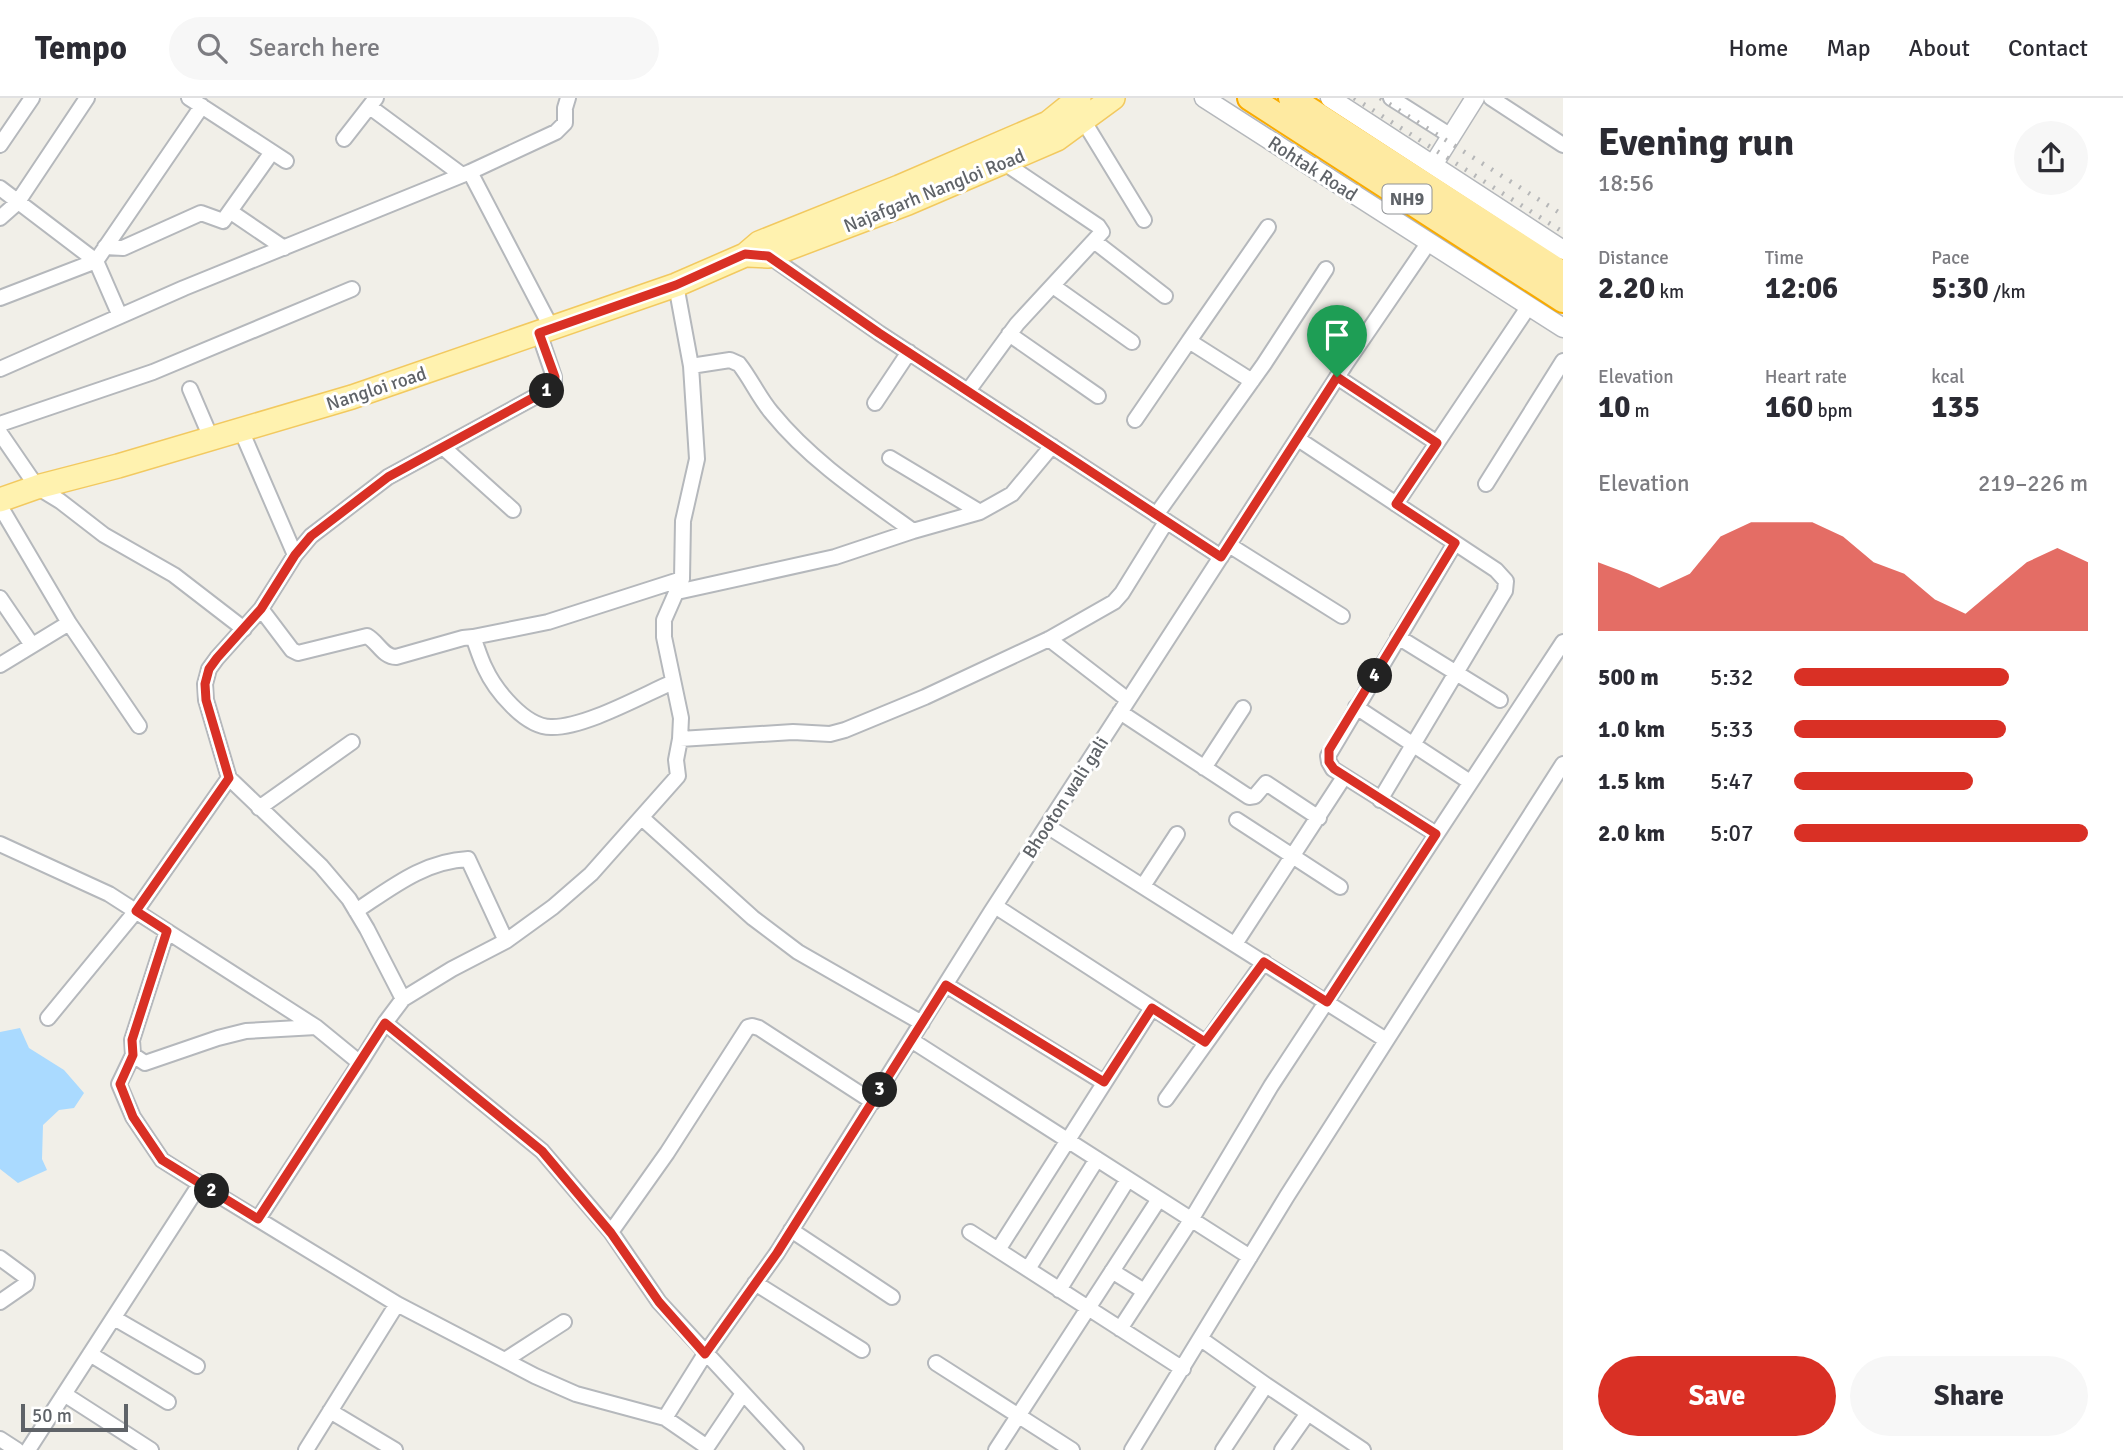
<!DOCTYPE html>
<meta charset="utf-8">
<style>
body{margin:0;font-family:Signika,sans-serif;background:#f7f7f7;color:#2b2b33;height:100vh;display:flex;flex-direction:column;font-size:26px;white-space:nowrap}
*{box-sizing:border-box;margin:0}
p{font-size:23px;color:#7c7c81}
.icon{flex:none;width:38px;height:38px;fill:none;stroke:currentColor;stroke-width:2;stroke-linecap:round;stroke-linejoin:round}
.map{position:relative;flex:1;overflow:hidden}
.sheet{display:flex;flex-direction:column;background:#fff;width:560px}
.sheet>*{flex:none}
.scale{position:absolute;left:21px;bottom:18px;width:107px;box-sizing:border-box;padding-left:7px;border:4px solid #5f6368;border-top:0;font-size:19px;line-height:24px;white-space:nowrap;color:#5f6368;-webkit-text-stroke:5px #fff;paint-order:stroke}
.pin{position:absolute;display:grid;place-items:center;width:60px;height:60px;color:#fff;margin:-72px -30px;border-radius:50% 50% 50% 0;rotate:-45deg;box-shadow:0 0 7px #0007}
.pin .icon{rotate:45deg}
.km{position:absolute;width:35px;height:35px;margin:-18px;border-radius:50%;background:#222;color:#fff;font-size:19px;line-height:35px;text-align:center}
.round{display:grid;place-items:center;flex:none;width:74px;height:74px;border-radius:37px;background:#f7f7f7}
.headline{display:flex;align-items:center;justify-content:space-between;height:119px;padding:0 35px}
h1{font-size:38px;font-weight:800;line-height:52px}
.stats{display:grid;grid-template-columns:repeat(3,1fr);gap:10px;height:119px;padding:7px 35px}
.stats div{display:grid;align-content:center}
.stats b{font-size:30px;font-weight:800}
.stats small{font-size:19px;font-weight:400}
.stats p{font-size:19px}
.chart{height:196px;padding:14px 35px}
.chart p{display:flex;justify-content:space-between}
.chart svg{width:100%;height:126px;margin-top:7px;fill:#d93025;opacity:.7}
.primary-button{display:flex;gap:14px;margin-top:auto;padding:14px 35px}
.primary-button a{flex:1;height:80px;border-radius:42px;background:#d93025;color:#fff;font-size:28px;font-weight:800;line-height:80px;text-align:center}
.primary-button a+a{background:#f7f7f7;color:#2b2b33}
ul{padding:0 35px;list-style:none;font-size:23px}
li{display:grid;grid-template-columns:112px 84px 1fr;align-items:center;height:52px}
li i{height:18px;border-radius:9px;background:#d93025}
header{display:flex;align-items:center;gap:42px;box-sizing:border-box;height:98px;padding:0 35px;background:#fff;border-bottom:2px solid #e1e1e2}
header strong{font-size:33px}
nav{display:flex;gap:38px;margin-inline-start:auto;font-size:24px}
.search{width:490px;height:63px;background:#f7f7f7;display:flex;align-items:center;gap:18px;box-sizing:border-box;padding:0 24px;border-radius:38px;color:#7c7c81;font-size:26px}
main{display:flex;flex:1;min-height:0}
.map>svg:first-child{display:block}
.water{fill:#aadaff}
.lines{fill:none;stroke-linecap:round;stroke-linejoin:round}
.minor-casing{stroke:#b5b8bc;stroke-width:18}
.tertiary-casing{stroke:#b5b8bc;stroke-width:21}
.primary-casing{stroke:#f2c960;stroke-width:26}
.trunk-casing{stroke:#f9ab00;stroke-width:28}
.minor{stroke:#fff;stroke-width:14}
.tertiary{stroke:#fff;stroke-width:18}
.primary{stroke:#fff2af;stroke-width:23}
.trunk{stroke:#feeaa1;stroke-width:24}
.rail{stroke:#b6b7b8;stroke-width:4.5;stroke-dasharray:2 9;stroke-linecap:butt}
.route-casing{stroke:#fff;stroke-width:14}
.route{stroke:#d93025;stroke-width:9}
.labels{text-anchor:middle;stroke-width:6;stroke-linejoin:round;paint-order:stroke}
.shield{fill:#fff;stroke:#8f9295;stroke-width:2}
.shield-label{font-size:18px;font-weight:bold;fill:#5f6368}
.street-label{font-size:19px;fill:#5f6368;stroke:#fff}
</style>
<header>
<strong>Tempo</strong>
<div class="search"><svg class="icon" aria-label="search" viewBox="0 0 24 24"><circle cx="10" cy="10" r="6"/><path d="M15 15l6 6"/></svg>Search here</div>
<nav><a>Home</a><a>Map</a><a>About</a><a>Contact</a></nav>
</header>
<main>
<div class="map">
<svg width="1563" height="1352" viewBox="0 0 1563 1352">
<rect width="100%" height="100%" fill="#f1efe8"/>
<path class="water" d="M20 930 29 950 64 972 84 995 74 1010 59 1012 43 1027 42 1061 47 1072 18 1085 0 1071V934Z"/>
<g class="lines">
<g class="minor-casing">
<path id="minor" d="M189 0 286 63
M1391 0 1451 38
M1491 0 1563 47
M370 9 462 77
M1083 22 1144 122
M344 41 376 0
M0 47 32 0
M470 74 552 231
M0 90 96 163 120 218
M231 114 284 150
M0 120 17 105 87 0
M1094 143 1165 198
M105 149 123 150 201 115 223 123 272 54
M765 155 879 235 1221 459
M1053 188 1132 244
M0 200 96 163 202 8
M1009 236 1098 298
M691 268 730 262 739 266C751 281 759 300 772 315 811 363 863 397 913 433
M0 271 184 190 470 74 556 34 565 25V10L568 0
M1337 279 1437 345
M1252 283 1189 243 1268 129
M190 291 211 340
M968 293 1017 226 1102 134 1098 128 1003 64
M875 305 909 254
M1135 322 1189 243
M0 326 153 274 352 191
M241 332 295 457
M0 335 37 389 60 403 104 437 174 477 244 531
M1298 341 1496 472 1506 483 1505 493 1380 702
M444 350 513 412
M890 360 980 414
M1486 386 1563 263
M1396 406 1529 208
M0 408 69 525 139 628
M1156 417 1264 266 1326 171
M1229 447 1342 518
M677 494 835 459 913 433 980 414 1012 396 1052 348
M0 500 32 547
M261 511 292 552 298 555 367 538C378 544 383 559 396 559L463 540 473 539
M1398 539 1500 602
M1049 541 1128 602
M0 567 69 525
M673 584C641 598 584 630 551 629 525 629 495 592 485 570 480 560 477 549 473 539L548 524 682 481
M1356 609 1470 684
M1120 614 1249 699 1255 698 1266 685 1319 720
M680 641 793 634 830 636 845 632 925 599 1049 541 1114 504 1122 495 1166 424
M1204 670 1243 610
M229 680 321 768 349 801 367 831 403 901
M259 710 352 644
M642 720 753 820 798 854 922 925
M1237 722 1340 789
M1047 728 1386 942
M1436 736 1333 671 1329 664 1328 658 1455 445
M0 746 109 796 316 929 360 965 385 925 542 1053 611 1134 659 1204 796 1352
M1143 788 1177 736
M995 808 1205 944
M356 813C391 790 424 763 468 761L506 843
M167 833 132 942 133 957 145 965 218 940 246 933 316 929
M1235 846 1344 679
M946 887 1103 984
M48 920 136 813 229 680 206 602 205 586 209 571 217 560 261 511 295 457 311 438 388 379 551 290 554 287V279L539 235
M385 925 403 901 452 871 506 843 553 809 591 776 678 678 676 662 680 641 681 620 664 539V522L682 481 683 423 697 361 691 268 676 187
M911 942 1250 1159
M133 957 119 986 133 1019 162 1062 200 1086 397 1206 535 1278 576 1296 665 1320 705 1256 777 1155 991 814 1345 267 1429 144
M1166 1001 1264 864
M258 1121 360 965
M791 1132 892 1199
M611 1134 667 1055 748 929 752 928 759 930 873 1004
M970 1134 1183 1271
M998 1152 1152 910
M0 1160 27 1180 26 1186 0 1204
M1028 1171 1097 1061
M1112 1173 1144 1193
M755 1185 862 1252
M1059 1192 1128 1081
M114 1220 197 1268
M1120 1231 1191 1122 1271 988 1563 544
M1201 1241 1266 1287 1363 1352
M90 1256 168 1304
M505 1262 564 1224
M936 1265 1072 1352
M64 1296 151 1352
M330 1313 395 1352
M665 1320 707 1349
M0 1341 17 1352
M28 1352 200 1086
M306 1352 397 1206
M705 1352 742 1297
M996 1352 1159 1101
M1132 1352 1287 1098 1563 666
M1223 1352 1266 1287
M1282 1352 1308 1315"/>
</g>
<g class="tertiary-casing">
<path id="tertiary" d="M1204 0 1563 230
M1330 0 1563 152
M1433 67 1475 0"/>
</g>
<g class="primary-casing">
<path id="primary" d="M748 157 768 158 908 105 1057 41 1113 0
M0 402 37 389 118 368 352 299 676 187 745 157 759 145 899 89 1048 25 1079 0"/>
</g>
<g class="trunk-casing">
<path id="trunk" d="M1250 0 1563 202
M1291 0 1563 176"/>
</g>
<use href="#minor" class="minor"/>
<use href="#tertiary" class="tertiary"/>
<use href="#primary" class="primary"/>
<use href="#trunk" class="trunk"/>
<path class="rail" d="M1354 0 1563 134
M1380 0 1563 117"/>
</g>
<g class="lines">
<g class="route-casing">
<path id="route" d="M745 156 768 158 879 235 1221 459 1337 279 1437 345 1396 406 1455 445 1329 652V664L1334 671 1436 736 1327 904 1264 864 1205 944 1152 910 1104 984 946 887 777 1155 705 1256 659 1204 611 1135 542 1053 385 925 258 1121 162 1062 133 1019 120 986 133 957 132 942 167 833 136 813 229 680 206 602 205 586 209 571 217 560 261 511 295 457 311 438 388 379 551 290 554 287 555 279 539 235 676 187Z"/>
</g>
<use href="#route" class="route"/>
</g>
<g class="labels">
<rect class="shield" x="1382.5" y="86.5" width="49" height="29" rx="5"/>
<g class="shield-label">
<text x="1407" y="107">NH9</text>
</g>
<g class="street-label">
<text transform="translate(1313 70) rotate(33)" y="7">Rohtak Road</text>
<text transform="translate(934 92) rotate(-22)" y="7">Najafgarh Nangloi Road</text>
<text transform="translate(376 290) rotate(-18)" y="7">Nangloi road</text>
<text transform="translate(1065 699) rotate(-57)" y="7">Bhooton wali gali</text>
</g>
</g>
</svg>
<div class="scale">50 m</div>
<div class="pin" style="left:1337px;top:279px;background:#1e9e55"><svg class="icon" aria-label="arrive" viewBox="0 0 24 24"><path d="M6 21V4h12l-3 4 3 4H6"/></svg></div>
<b class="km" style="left:547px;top:293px">1</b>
<b class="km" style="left:212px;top:1093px">2</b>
<b class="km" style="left:880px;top:992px">3</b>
<b class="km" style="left:1375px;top:578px">4</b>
</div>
<section class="sheet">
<div class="headline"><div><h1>Evening run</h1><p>18:56</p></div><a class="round"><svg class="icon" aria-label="share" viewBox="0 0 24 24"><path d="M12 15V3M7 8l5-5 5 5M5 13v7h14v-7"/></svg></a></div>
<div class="stats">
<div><p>Distance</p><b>2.20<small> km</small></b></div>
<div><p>Time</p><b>12:06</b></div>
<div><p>Pace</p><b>5:30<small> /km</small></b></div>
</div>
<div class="stats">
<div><p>Elevation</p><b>10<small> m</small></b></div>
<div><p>Heart rate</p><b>160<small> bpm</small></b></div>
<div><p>kcal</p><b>135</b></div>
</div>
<div class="chart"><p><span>Elevation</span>219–226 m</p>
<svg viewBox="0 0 160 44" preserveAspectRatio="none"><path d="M0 44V20L10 24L20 29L30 24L40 11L50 6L60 6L70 6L80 11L90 20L100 24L110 33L120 38L130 29L140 20L150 15L160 20V44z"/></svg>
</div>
<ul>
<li><b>500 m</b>5:32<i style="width:73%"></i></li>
<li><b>1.0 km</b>5:33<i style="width:72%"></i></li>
<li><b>1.5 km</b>5:47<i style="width:61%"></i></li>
<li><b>2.0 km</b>5:07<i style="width:100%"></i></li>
</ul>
<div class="primary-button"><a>Save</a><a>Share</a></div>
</section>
</main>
